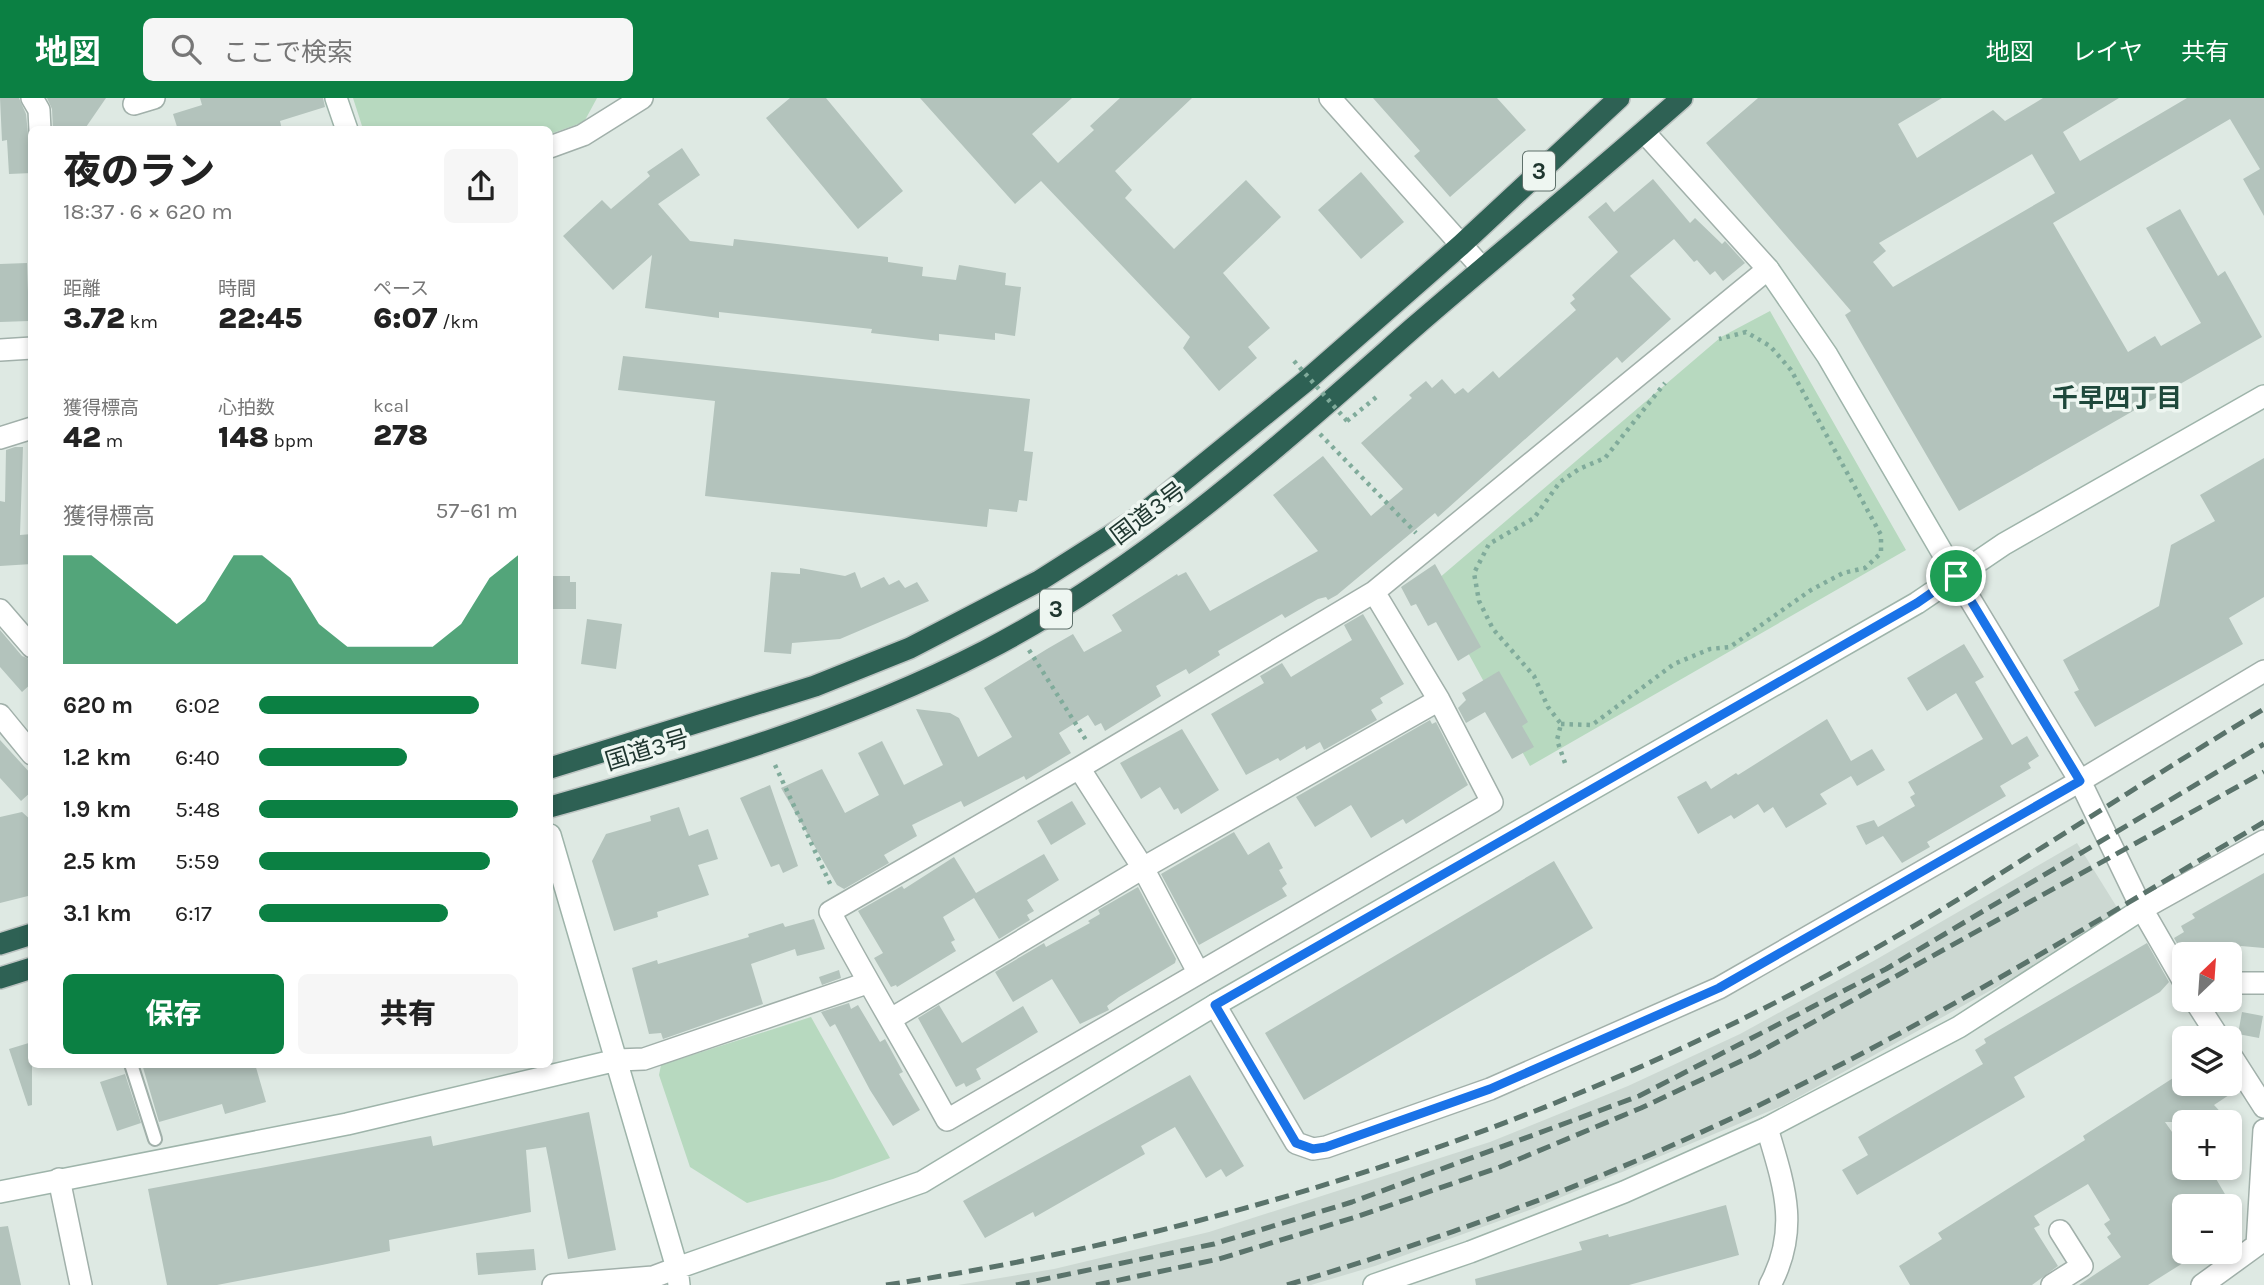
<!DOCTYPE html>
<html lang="ja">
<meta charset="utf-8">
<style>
body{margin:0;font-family:Karla,"Noto Sans JP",sans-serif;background:#f6f6f6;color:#222;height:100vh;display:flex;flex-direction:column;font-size:26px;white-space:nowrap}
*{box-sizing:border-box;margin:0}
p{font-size:23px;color:#767676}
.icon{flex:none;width:38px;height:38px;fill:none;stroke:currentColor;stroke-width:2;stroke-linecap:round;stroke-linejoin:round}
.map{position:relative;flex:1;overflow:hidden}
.drawer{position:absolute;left:28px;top:28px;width:525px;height:942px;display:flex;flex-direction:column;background:#fff;border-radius:10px;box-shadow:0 4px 10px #0003}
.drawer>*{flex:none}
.needle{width:46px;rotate:25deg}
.tools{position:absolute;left:2172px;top:844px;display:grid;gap:14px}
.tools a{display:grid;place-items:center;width:70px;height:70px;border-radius:10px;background:#fff;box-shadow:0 4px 10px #0003;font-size:35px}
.pin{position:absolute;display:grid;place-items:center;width:60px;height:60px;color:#fff;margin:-30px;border:4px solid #fff;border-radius:50%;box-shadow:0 2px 7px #0007}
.round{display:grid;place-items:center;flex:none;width:74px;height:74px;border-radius:10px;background:#f6f6f6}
.overview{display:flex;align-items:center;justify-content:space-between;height:119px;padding:0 35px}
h1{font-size:38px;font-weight:800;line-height:52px}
.metrics{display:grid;grid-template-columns:repeat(3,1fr);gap:10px;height:119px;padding:7px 35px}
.metrics div{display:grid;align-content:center}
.metrics b{font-size:30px;font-weight:800}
.metrics small{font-size:19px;font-weight:400}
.metrics p{font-size:19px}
.chart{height:196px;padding:14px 35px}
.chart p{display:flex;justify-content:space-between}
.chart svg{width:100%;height:126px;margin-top:7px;fill:#0b8043;opacity:.7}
.cta{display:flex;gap:14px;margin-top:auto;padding:14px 35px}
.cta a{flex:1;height:80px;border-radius:10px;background:#0b8043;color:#fff;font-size:28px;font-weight:800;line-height:80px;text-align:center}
.cta a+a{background:#f6f6f6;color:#222}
ul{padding:0 35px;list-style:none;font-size:23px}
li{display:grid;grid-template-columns:112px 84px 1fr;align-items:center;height:52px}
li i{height:18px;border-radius:9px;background:#0b8043}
header{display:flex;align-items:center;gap:42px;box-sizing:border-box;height:98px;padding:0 35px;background:#0b8043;color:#fff}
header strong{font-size:33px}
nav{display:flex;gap:38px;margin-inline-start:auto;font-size:24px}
.search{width:490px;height:63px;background:#f6f6f6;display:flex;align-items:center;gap:18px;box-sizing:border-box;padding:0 24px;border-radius:10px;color:#767676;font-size:26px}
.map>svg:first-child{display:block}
.built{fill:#ccd8d2}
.green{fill:#b7d9bf}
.building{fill:#b3c3bc;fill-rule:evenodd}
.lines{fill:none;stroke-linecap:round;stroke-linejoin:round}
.lane-casing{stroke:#a1b0aa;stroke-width:16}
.street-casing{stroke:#a1b0aa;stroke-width:24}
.secondary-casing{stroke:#9eb4aa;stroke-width:24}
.highway-casing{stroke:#bcc3c1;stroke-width:24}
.path{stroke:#80ab9b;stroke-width:4.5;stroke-dasharray:3.5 5;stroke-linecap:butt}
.lane{stroke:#fff;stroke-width:12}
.street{stroke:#fff;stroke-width:21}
.secondary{stroke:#fff;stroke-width:21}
.highway{stroke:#2e6154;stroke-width:21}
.rail{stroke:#5a736b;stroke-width:5;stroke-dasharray:14 7;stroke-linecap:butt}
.path-bridge{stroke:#80ab9b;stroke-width:4.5;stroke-dasharray:3.5 5;stroke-linecap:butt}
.route-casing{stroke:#fff;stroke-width:14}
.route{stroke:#1a73e8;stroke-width:9}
.labels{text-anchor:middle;stroke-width:7;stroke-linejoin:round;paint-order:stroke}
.shield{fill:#eef6f1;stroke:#5e706a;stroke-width:2}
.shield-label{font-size:23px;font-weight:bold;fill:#203730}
.street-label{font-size:24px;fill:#203730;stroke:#eef6f1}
.neighbourhood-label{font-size:26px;font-weight:bold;fill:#1e483b;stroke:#eef6f1}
</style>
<header>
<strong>地図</strong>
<div class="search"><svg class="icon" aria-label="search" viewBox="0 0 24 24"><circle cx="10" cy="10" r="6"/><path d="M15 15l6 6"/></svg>ここで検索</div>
<nav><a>地図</a><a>レイヤ</a><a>共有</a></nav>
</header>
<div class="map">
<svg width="2264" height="1187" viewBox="0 0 2264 1187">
<rect width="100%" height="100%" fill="#dee9e3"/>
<path class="built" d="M2077 745 2123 819 1784 1007 1535 1110 1375 1168 1311 1187H958L1054 1171 1209 1134 1490 1044 1628 988 1740 936 1877 861Z"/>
<path class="green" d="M353 0H597L584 24 550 36V32L363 31Z
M1770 213 1906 452 1530 668 1431 487 1721 239Z
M811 919 890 1060 833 1081 747 1105 690 1069 659 977 661 967Z"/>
<path class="building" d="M0 0H19L26 16 32 75 9 76 7 42 2 43Z
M47 0H106L84 32H53L52 11Z
M200 0H323L325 9 280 23 282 32H178L173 16 202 7Z
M790 0H826L903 93 858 131 766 20Z
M920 0H1072L1032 36 1058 65 1094 32 1090 28 1120 0H1192L1115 73 1132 92 1125 100 1174 151 1246 82 1281 119 1223 175 1270 230 1248 249 1257 260 1219 293 1183 250 1190 239 1041 83 1015 106Z
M1373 0H1497L1526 32 1450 99 1414 58 1420 53Z
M1758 0H1942L1898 26 1917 60 1993 12 2005 23 2043 0H2119L2063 34 2080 63 2187 0H2264V118L2243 81 2260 71 2230 21 2053 125 2128 254 2155 238 2161 248 2201 225 2146 130 2180 111 2218 178 2225 173 2262 239 1959 413 1845 217 1851 213 1706 45ZM2032 56 2055 95 1893 189 1873 164 1886 153 1879 145Z
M682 50 700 77 658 106 690 143 733 148 734 141 888 159V164L923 169 922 178 956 182 959 167 1006 175 1005 187 1021 189 1015 238 995 235V242L939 236V243L871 235 872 231 719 214V220L645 210 652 157 613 192 563 138 602 102 611 111 650 78 647 74Z
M1361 74 1404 124 1361 161 1318 112Z
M1653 81 1690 125 1695 120 1722 146 1725 143 1745 165 1723 183 1715 173 1710 177 1697 162 1694 164 1674 141 1630 178 1671 221 1622 265 1617 259 1438 419 1435 415 1337 497 1328 502 1326 499 1318 501 1285 520 1282 516 1218 553 1220 557 1189 576 1186 571 1156 588 1161 598 1105 633 1101 625 1095 628 1088 617 1059 635 1071 655 1026 682 1024 678 964 709 961 703 912 727 917 738 884 757 889 765 844 791 837 787 781 690 822 671 845 715 879 697 858 655 882 643 904 687 943 667 916 611 950 615 959 620 978 659 1012 639 984 590 1047 551 1073 536 1084 554 1122 533 1112 517 1177 476 1178 478 1186 474 1210 513 1318 453 1273 397 1323 358 1371 418 1403 391 1361 345 1412 300 1409 297 1426 283 1432 290 1442 281 1455 296 1463 290 1468 295 1493 273 1499 280 1576 212 1570 205 1575 201 1572 197 1618 154 1588 119 1606 104 1614 114Z
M27 165 29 223 0 224V166Z
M623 258 1030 301 1024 353 1033 354 1027 403 1019 402 1017 414 989 411 987 429 705 398 715 303 618 292Z
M15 349H23L20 437 32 436V466L0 468V403L5 404 6 352Z
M2264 360V499L2229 520 2243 546 2095 629 2074 594 2079 592 2063 562 2159 508 2171 447 2215 423 2200 397Z
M1435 466 1481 549 1458 563 1436 524 1428 528 1416 506 1411 508 1401 489Z
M800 470 845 478 855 474 861 490 884 479 889 487 899 482 905 490 917 484 929 503 840 541 792 545 791 556 764 554 771 474 800 476Z
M550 478H570V484H576V511H550Z
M1363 516 1404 586 1380 600 1383 605 1371 612 1377 622 1324 652 1320 644 1306 652 1305 648 1280 663 1278 660 1246 677 1211 616 1264 585 1260 578 1282 565 1291 579 1352 542 1344 527Z
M587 521 622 526 616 571 581 566Z
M0 532 22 558 32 562V585L22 594 0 569Z
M1964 546 1984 579 1975 584 2012 647 2027 638 2039 658 2028 665 2031 670 2000 688 2006 698 1927 744 1930 749 1902 765 1883 738 1866 747 1856 728 1874 722 1878 729 1915 708 1910 699 1915 696 1908 684 1983 641 1956 595 1927 613 1907 580Z
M1499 573 1528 624 1522 628 1534 649 1512 661 1485 614 1466 625 1458 610 1466 602 1462 595Z
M1827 621 1851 663 1872 651 1885 672 1857 688 1851 678 1820 696 1827 706 1786 730 1773 709 1764 715 1758 706 1734 721 1731 717 1698 736 1677 699 1706 683 1711 691 1736 675 1738 677Z
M1430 622 1432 626 1436 624 1468 687 1406 726 1403 721 1371 740 1351 707 1315 729 1296 699Z
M1182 631 1219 692 1181 716 1178 710 1174 712 1160 689 1141 701 1120 665Z
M0 642 32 677V693L21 703 0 680Z
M770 687 798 768 783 775 779 766 771 769 740 700Z
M1072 703 1086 726 1051 747 1037 723Z
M679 709 689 738 708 731 718 761 698 767 709 797 657 814 658 819 614 833 592 763 606 736 651 723 650 718Z
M22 714 32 723V797L0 805V719Z
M1234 734 1248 757 1269 744 1283 770 1279 772 1287 786 1282 790 1287 798 1199 847 1161 776Z
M1044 756 1059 782 1027 802 1034 813 1027 817 1030 822 999 841 974 800 943 819 955 842 951 844 956 853 897 889 896 887 891 889 874 860 883 855 858 813 902 788 904 791 954 759 976 795Z
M1554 763 1593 830 1304 1002 1265 935Z
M2264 775V850L2241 848 2229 856H2183L2174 840 2184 834 2181 828 2195 820 2192 816Z
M1138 789 1176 861 1175 865 1119 899 1107 908 1109 912 1080 926 1052 881 1013 904 995 874 1044 845 1046 849 1090 825 1088 823 1100 816 1098 812Z
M814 821 825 851 797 858 795 851 751 866 763 906 663 941 661 935 649 936 632 870 657 862 658 866 749 839 748 836 783 825 785 829Z
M2147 845 2169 884 2160 894 2014 979 2025 999 1857 1097 1842 1072 1868 1057 1858 1039 1983 966 1975 952 1986 945 1984 941Z
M839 872 841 880 822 887 819 879Z
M849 905 851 911 858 907 880 944 885 941 903 974 899 976 920 1012 893 1028 870 992 835 926 830 929 821 914Z
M939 907 962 945 1023 908 1038 934 976 971 981 981 966 989 964 985 956 989 918 920Z
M2242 914 2263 918 2259 940 2238 936Z
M32 944V1007L28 1008 9 951Z
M142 966H255L266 1004 225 1016 222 1006 159 1024Z
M2184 973V985H2220L2229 997 2214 1007 2230 1024H2165L2184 1051V1069H2209L2232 1108H2184V1149L2176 1153 2183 1165 2148 1187H2079L2121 1159 2107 1139 2111 1136 2104 1126 2110 1122 2088 1086 2034 1118 2040 1127 2034 1130 2058 1168 2032 1187H1910L1899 1168 1942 1141 1938 1135 2085 1042 2083 1038Z
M125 976 141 1025 117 1033 100 984Z
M1190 977 1244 1068 1226 1079 1221 1071 1206 1080 1175 1029 1141 1048 1145 1056 1035 1119 1033 1114 985 1140 963 1103Z
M589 1014 616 1152 568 1161 546 1049 526 1052 531 1114 389 1142 390 1153 322 1167 217 1187H167L148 1091 431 1038 433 1048Z
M1726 1107 1739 1157 1629 1187H1476L1475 1181 1582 1152 1579 1144 1608 1136 1609 1139Z
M8 1128 21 1187H0V1129Z
M534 1151 536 1172 478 1177 476 1155Z"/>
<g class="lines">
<g class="lane-casing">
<path id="lane" d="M131 966 155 1041"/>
</g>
<g class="street-casing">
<path id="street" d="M32 0 39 12 40 32
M1330 0 1482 170
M134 6 154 0
M550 49 583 37 642 0
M0 252 32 250
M0 340 32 330
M1956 478 2080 683 2142 811 2184 884
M1374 494 1439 602 1492 704 947 1022C909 952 867 884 830 814L1079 670 1374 494 1768 171 1644 34
M0 512 32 549
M0 617 32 656
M1079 670 1143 770 1198 874
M2142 811 2264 743
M2230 885H2264
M2194 901 2219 940
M1215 907 1296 1045 1313 1051 1326 1049 1490 991 1719 890 2080 683 2264 573
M891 921 1143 770 1439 602
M2230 956 2264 1009
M617 962 644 961 867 885
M1767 1030C1784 1087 1800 1131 1770 1187
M59 1081 81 1187
M2257 1147 2264 1032
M553 1187 653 1179 677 1170
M2052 1187 2082 1168 2060 1133
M2202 1187 2264 1142"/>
</g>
<g class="secondary-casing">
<path id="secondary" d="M336 0 347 32
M1768 171 1827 257 1956 478
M550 737 677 1170 679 1187
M0 1094 347 1026 617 962
M677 1170 922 1084 1215 907 1917 505 2004 446 2264 298
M1374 1187 1470 1154 1624 1094 1767 1030 1959 929 2142 811"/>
</g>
<g class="highway-casing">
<path id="highway" d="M550 670 815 588 910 550 1039 483 1138 420 1306 283 1461 147 1619 0
M550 709C696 668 849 623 985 553 1144 471 1280 347 1413 230 1502 153 1594 78 1682 0
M0 846 32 836
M0 880 32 870"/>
</g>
<path class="path" d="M1347 323 1379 297
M1320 336 1416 435
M1029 552 1086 642
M1561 626 1592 627 1674 566 1710 551 1730 549 1811 492 1843 475 1865 470 1881 455V437L1791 272 1770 248 1746 234 1719 241
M1565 665 1557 642 1561 626 1548 609 1534 578 1493 531 1479 503 1474 475 1489 446 1534 420 1560 384 1579 371 1605 360 1665 285
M775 667 832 790"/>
<use href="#lane" class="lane"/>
<use href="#street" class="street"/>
<use href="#secondary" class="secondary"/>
<use href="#highway" class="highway"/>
<path class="rail" d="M886 1187C1228 1135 1569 1024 1871 853 2004 777 2132 690 2264 611
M1016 1187 1214 1146 1352 1104 1639 998 1886 871 2264 646
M1096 1187 1219 1161 1359 1118 1500 1069 1641 1010 1754 957 2264 674
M1287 1187C1456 1137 1622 1075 1780 997 1946 916 2105 818 2264 724"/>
<path class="path-bridge" d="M1294 263 1347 323"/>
</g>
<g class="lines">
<g class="route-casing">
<path id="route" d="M1956 478 2080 683 1719 890 1490 991 1326 1049 1313 1051 1296 1045 1215 907 1917 505Z"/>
</g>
<use href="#route" class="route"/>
</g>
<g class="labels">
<g class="shield">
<rect x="1523" y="53.5" width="32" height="39" rx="5"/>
<rect x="1040" y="491.5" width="32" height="39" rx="5"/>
</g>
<g class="shield-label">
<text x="1539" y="81">3</text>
<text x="1056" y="519">3</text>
</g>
<g class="street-label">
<text transform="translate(1148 415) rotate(-37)" y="8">国道3号</text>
<text transform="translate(647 652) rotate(-17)" y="8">国道3号</text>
</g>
<g class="neighbourhood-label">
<text x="2117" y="309">千早四丁目</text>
</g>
</g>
</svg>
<div class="tools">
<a><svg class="needle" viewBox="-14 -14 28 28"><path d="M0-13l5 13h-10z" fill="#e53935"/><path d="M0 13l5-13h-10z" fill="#767676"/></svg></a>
<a><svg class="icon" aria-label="layers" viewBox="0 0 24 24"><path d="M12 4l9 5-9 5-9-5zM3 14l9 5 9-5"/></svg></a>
<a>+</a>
<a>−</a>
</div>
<div class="pin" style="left:1956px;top:478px;background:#1e9e55"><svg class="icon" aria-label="arrive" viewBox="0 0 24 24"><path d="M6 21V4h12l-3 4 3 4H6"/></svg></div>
<section class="drawer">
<div class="overview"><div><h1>夜のラン</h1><p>18:37 · 6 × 620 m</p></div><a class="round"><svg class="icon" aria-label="share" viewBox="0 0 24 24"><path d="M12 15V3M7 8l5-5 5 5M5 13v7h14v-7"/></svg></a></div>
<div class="metrics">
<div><p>距離</p><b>3.72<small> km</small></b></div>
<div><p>時間</p><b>22:45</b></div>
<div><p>ペース</p><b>6:07<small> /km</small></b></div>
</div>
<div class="metrics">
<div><p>獲得標高</p><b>42<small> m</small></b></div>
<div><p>心拍数</p><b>148<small> bpm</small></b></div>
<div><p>kcal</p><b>278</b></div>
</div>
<div class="chart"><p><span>獲得標高</span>57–61 m</p>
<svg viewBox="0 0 160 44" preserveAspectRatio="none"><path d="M0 44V6L10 6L20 14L30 22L40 30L50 22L60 6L70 6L80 14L90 30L100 38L110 38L120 38L130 38L140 30L150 14L160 6V44z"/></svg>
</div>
<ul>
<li><b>620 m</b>6:02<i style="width:85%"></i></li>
<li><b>1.2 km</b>6:40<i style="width:57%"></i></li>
<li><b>1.9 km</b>5:48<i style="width:100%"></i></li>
<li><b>2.5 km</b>5:59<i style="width:89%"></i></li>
<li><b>3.1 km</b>6:17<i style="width:73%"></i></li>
</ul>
<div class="cta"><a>保存</a><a>共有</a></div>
</section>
</div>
